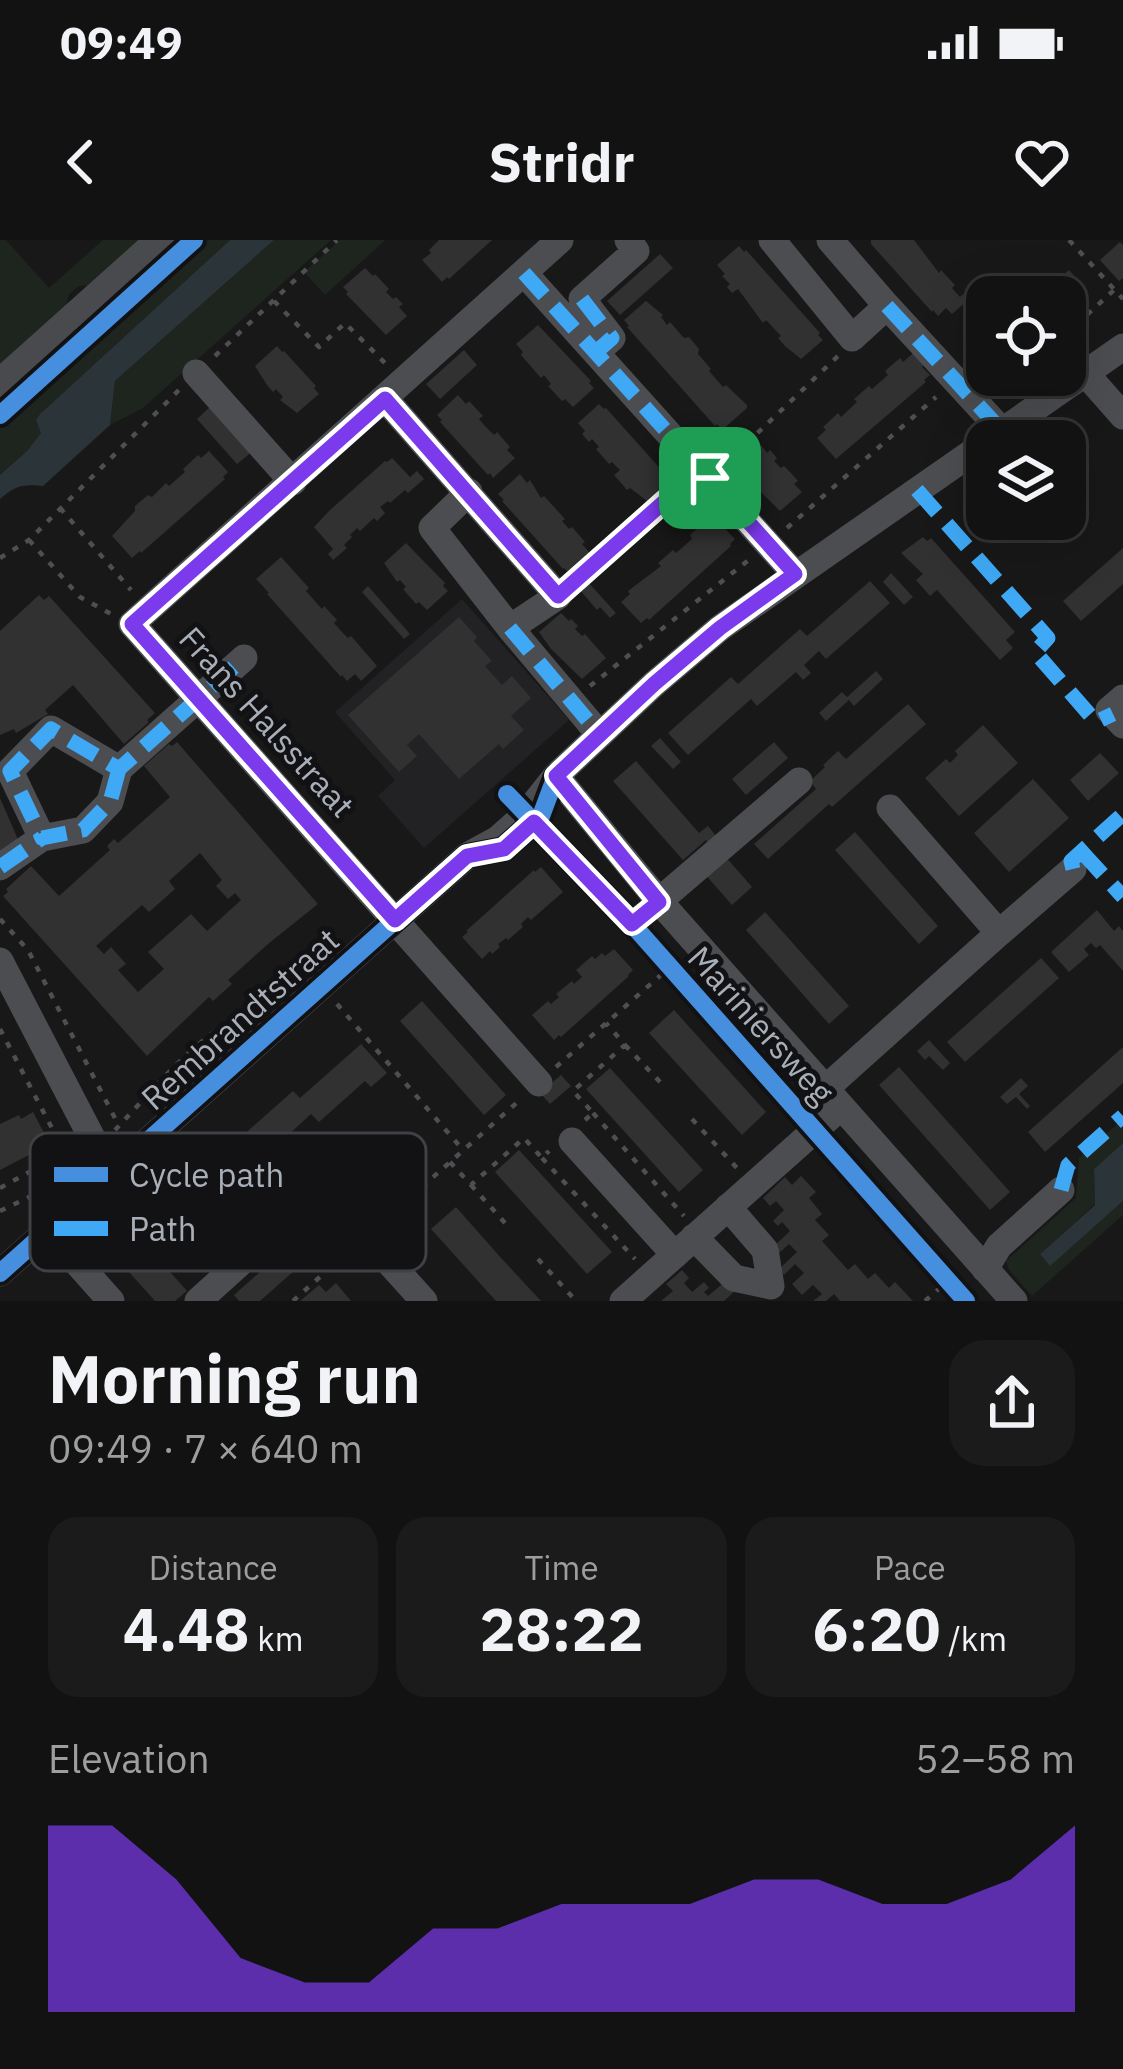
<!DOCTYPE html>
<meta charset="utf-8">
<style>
body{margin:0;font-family:"IBM Plex Sans",sans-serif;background:#1b1b1b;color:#f1f3f6;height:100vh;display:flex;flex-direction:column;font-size:45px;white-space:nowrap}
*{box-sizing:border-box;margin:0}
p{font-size:39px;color:#9c9e9f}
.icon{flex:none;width:66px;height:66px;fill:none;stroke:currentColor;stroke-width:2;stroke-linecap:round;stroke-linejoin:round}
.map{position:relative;height:1061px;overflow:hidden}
.panel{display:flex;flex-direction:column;background:#121212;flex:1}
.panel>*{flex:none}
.buttons{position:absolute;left:966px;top:36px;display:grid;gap:24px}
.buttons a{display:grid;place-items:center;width:120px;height:120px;border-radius:24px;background:#121212;box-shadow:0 12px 48px #0002,0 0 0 3px #313232;font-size:60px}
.pin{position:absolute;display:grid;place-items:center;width:102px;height:102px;color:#fff;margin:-51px;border-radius:24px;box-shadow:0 6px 18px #0006}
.round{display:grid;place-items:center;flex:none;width:126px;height:126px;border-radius:36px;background:#1b1b1b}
.overview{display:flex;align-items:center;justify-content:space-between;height:204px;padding:0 48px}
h1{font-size:66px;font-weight:700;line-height:90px}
.stats{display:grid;grid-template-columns:repeat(3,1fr);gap:18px;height:204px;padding:12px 48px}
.stats div{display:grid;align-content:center;border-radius:30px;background:#1b1b1b;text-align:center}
.stats b{font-size:60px;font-weight:700}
.stats small{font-size:33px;font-weight:400}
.stats p{font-size:33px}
.chart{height:336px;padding:24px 48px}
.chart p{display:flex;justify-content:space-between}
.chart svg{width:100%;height:216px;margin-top:12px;fill:#7c3aed;opacity:.7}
.status{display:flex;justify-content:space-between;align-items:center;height:84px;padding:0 60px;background:#121212;direction:ltr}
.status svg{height:33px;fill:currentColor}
header{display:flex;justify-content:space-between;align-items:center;height:156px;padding:0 48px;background:#121212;font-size:54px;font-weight:700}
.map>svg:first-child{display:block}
.built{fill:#222224}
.green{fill:#1e251e}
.water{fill:#2b3439}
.building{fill:#313132;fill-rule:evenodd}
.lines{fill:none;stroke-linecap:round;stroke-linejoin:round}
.path{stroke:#4e4f52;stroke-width:4.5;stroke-dasharray:6 9;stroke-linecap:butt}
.minor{stroke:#4c4d51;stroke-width:27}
.major{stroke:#494a4d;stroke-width:33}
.quiet{stroke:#3fa9f5;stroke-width:15;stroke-dasharray:30 15;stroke-linecap:butt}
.cycleway-casing{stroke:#121214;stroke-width:26}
.cycleway{stroke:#468fdf;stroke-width:18}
.route-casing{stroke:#fff;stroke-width:24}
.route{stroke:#7c3aed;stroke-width:15}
.labels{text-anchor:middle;stroke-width:10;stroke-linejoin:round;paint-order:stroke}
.street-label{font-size:33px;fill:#a9afb8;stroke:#121214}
.key{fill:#121214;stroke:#3f4145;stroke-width:3}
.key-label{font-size:33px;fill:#a9afb8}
</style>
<div class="status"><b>09:49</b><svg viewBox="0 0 49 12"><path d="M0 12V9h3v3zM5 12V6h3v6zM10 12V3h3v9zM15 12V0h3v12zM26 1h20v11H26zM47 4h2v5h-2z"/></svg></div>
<header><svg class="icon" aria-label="back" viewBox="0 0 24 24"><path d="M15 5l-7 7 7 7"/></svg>Stridr<svg class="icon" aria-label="heart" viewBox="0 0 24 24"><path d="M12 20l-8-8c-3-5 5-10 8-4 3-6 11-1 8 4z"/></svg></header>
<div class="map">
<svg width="1123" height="1061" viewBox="0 0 1123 1061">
<rect width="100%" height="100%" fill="#181818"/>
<path class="built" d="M462 359 569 480 424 608 378 556 395 540 335 472Z"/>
<path class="green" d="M0 0H6L49 48 103 0H145L95 45 79 46 69 54 65 72 0 129Z
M205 0H230L40 174 36 180 42 193 28 210 0 235V184Z
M274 0H331L143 168 110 185 115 141Z
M340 0H385L325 55 304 32Z
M1123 879V903L1094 929 1095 964 1040 1014 1050 1025 1123 961V975L1032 1056 1009 1030 1006 1021 1076 958 1079 918Z"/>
<path class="water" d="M230 0H274L115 141 110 185 43 246C23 244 15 246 0 259V235L28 210 41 193 36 180 40 174Z
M1123 903V961L1050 1026 1040 1014 1095 965 1094 929Z"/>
<path class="building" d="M439 0H492L449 39 447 37 442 42 422 20 431 13 429 10Z
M871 0H914L939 33 941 30 955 45 952 48 960 57 963 54 968 60 952 74 946 68 938 76 933 70 932 72 871 4Z
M1120 2 1123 5V38L1119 41 1100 20Z
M739 6 744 12 746 10 820 93 818 95 823 100 801 119 785 106 778 98 781 96 766 80 763 83 738 49 732 53 727 47 730 44 722 36 725 34 717 25Z
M660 14 673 28 620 75 607 61Z
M365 28 373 36 375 34 389 49 386 52 393 59 396 57 403 64 399 67 407 76 386 95 346 54 348 52 343 47Z
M1069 30 1088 51 1065 75V57H1039L1046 51 1043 47 1058 34 1061 37Z
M646 61 663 75 661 77 667 85 670 82 684 98 689 97 699 109 698 114 711 129 709 131 723 147 726 145 747 165V168L722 190 717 184 715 186 627 87 629 86 624 80Z
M538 85 591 141 589 143 594 148 573 167 565 159 562 161 548 146 551 144 544 135 541 138 521 115 523 112 516 104Z
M277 106 282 112 284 111 316 146 314 148 319 154 297 173 280 160 283 157 276 149 273 152 267 145 255 126Z
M919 108 930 120 922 127 930 135 924 140 926 142 836 219 817 198 826 190 823 187 838 173 841 177 857 162 854 159 869 146 872 149 888 135 885 131 900 118 903 122Z
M464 110 477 125 440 159 426 144Z
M458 155 466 164 469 161 483 176 479 179 486 187 494 195 497 192 510 207 507 210 515 218 493 238 490 233 488 235 440 182 442 180 437 175Z
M599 164 604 169 606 168 666 235 664 237 669 242 647 261 630 248 627 250 614 235 620 230 612 222 609 224 596 209 599 207 592 199 589 202 582 194 585 191 578 183Z
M212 165 253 211 237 224 197 179Z
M760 204 767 213 770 210 777 218 774 221 781 228 784 226 791 233 798 241 794 244 802 252 780 271 741 232 743 230 738 224Z
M209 211 228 232 223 237 225 239 141 313 140 311 132 318 112 296 135 271V266L148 255 152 257 166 243 169 246 185 232 183 229 198 215 201 218Z
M392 218 410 237 417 231 424 239 408 253 405 250 390 263 388 261 380 267 385 273 377 281 374 278 360 291 357 288 350 295 352 297 344 305 347 308 333 320 328 314 333 309 314 287 329 271 385 221 387 222Z
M520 234 527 243 530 240 541 258 544 256 565 279 562 281 569 289 572 287 585 302 582 304 590 313 568 332 564 328 563 329 502 261 504 260 498 254Z
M709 273 735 299 730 304 731 306 649 380 647 378 641 383 621 362 630 354 628 351 661 326 658 323 673 310 676 313 692 299 690 295 704 282V278Z
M923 297 927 301 931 298 1015 392 1006 400 1013 408 1000 420 937 350 930 356 916 340 923 334 901 313Z
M406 303 445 343 443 346 448 351 427 370 419 362 416 364 403 349 406 347 400 340 397 342 384 323Z
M1123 308V344L1081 381 1063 361Z
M281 317 309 348 306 351 322 369 324 366 337 380 334 383 341 391 348 398 351 396 377 426 361 441 355 434 347 441 342 435 341 437 267 354 269 353 256 339Z
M891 333 913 357 904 365 883 342Z
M587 341 616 373 610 378 600 367 597 370 579 349Z
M870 341 890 363 826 419 819 411 804 425 811 433 803 440 796 432 757 466 751 459 688 515 668 493 731 437 738 444 800 389 807 396Z
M368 346 410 394 404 399 362 352Z
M39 355 44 360 49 356 155 473 147 480 149 482 124 504 73 445 45 470 48 474 16 493 14 489 0 495V391Z
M561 373 569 381 571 379 578 386 575 389 582 396 585 394 606 418 582 439 551 409 539 392Z
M459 377 477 397 474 401 492 421 485 426 502 445 512 436 531 458 511 476 524 490 503 509 499 504 459 539 419 494 407 505 417 516 399 532 348 475Z
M876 431 883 439 854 466 849 460 826 481 819 473 842 452 847 457Z
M908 464 926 484 832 567 829 564 768 619 754 604 816 549 810 541 825 527 823 525 838 511 846 519Z
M983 485 1018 523 959 576 925 538 946 519 950 523 958 515 955 511Z
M660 498 681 522 673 529 651 506Z
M177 502 318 664 268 704 228 740 232 744 213 761 209 757 147 816 3 656 8 652 6 649 31 626 59 656 110 610 107 606 114 599 118 603 170 557 144 526 169 504 172 506ZM200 613 222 640 216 646 228 659 235 653 241 660 207 691 191 674 148 712 164 729 138 752 118 730 126 724 111 707 104 714 96 706 142 665 149 672 175 649 169 641Z
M774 502 788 518 746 555 732 539Z
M1100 513 1119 533 1088 561 1070 540Z
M636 521 699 593 708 586 716 596 708 603 706 600 683 620 613 541Z
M1033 539 1069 578 1009 632 974 593Z
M0 558 20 604 0 612Z
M855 592 938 686 919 704 835 610Z
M724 615 752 647 732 665 704 633Z
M541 627 563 652 531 680 528 677 521 684 523 687 508 700 506 698 498 704 500 707 492 714 490 711 482 719 462 697 468 692 466 691 534 630 535 632Z
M1097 670 1114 691 1119 686 1123 691V731L1100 705 1096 708 1091 703 1084 709 1089 715 1069 732 1051 712Z
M765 672 849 766 829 784 746 690Z
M614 709 633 730 628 735 629 736 561 797 559 795 554 800 532 775 548 761 551 764 559 757 556 754 572 741 574 744 582 737 576 730 592 716 595 719 602 713 605 716Z
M1041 718 1059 738 965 822 947 802Z
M422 761 506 855 484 875 400 781Z
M674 770 766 872 742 895 649 793Z
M929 800 950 823 943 830 929 816 925 820 917 811Z
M361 804 387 833 371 847 365 841 319 882 311 874 273 909 279 915 263 929 258 922 249 930 242 922 180 977 160 954 223 898 231 906 293 851 300 858Z
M1123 807V843L1045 912 1028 892Z
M899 827 1010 952 990 970 879 845Z
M610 828 703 930 679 952 586 849Z
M561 835 571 846 550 864 540 853Z
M1021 838 1028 846 1019 854 1030 866 1027 869 1016 857 1007 864 1000 857Z
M33 872 50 904 0 930V884L19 875 21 879Z
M519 910 612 1012 587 1034 495 932Z
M388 912 408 934 314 1018 312 1015 315 1021 307 1028 303 1023 260 1061H239L234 1055 297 999 294 996Z
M801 936 816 952 809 958 822 974 815 980 829 995 822 1001 848 1030 855 1024 868 1039 875 1033 889 1048 895 1042 913 1061H840L834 1054 826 1061H813L822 1054 813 1045 802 1055 792 1044 804 1033 795 1024 784 1035 779 1029 797 1012 789 1004 778 1014 772 1008 790 991 782 982 778 986 773 981 784 970 776 961 770 966 763 958 785 937 792 945Z
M456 967 502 1019 541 1061H496L431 989Z
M116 971 187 1051 175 1061H155L93 992Z
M682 1030 689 1038 684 1043 692 1052 704 1042 709 1048 704 1052 708 1056 727 1040 736 1050 724 1061H661L673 1051 666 1044Z
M336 1043 351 1061H300L319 1045 326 1052Z"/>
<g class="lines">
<path class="path" d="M1069 0 1123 59
M274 61 319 107 345 83 385 123
M1065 95 1114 50
M215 116 337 0
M1000 154 1021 135
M725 224 838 116
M60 268 131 350
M787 288 936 157
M29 300 80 357 113 375
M0 318 29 300 181 148
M575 341 683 245
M590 446 750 319
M0 679 28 710 119 886
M337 764 463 910
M0 789 65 913
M625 805 661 843
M556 827 669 728
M593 873 684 976
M692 879 737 928
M585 880 593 873 573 851 625 805 606 783
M115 890C158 845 201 789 260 766
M542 918 635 1019
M450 922 471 945 524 898 542 918 549 911
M471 945 505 983
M0 948 66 912
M0 971 59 943 73 932
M377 987 521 859
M538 1019 576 1061
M293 1061 351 1009
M925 1061 948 1041"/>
<path class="minor" d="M772 0 852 98 887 66 830 0
M524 33 795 334
M887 66 1002 191
M596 112 612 98 582 59 636 11 628 0
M196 133 293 242
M1086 134 1123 176
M385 159 558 356 510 388 432 288 469 252
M988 201 1123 107
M510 388 600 495
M1123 458 1109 470 1123 485
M119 529 110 562 83 590 42 598 10 531 51 489 119 529 244 418
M556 536 659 661 1014 1061
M0 627 42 598
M659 661 799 541
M999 693 1073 629
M0 721 92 898 113 932
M539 843 132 384 560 0
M825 849 999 693 890 568
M572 901 675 1015
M48 990 111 1061
M694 997 734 1038 771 1046 765 1010 728 967
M377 1009 424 1061
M985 1029 999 1006 1061 950
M0 1033 467 616 498 599 526 574 556 536 654 444 720 388 987 202
M198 1061 281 986
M623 1061 841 867"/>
<path class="major" d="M0 146 163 0"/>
<path class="quiet" d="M524 33 795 334
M582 59 612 98 596 112
M887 66 1002 191
M917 250 1048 398 1035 412 1096 482 1113 474
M510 388 600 495
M119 529 110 562 83 590 42 598 10 531 51 489 119 529 244 418
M1082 612 1123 657
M0 627 42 598
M1073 629 1071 621 1123 574
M1061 950 1068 925 1123 876"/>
<g class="cycleway-casing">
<path id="cycleway" d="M0 175 194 0
M507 554 632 684 966 1061
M0 1033 467 616 504 609 534 582 541 576 556 536"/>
</g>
<use href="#cycleway" class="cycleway"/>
</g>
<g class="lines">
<g class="route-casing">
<path id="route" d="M385 159 558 356 701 229 795 334 720 388 654 444 556 536 659 662 632 684 534 582 504 609 467 616 395 680 132 384Z"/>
</g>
<use href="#route" class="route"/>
</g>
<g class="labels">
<g class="street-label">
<text transform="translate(267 482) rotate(48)" y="12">Frans Halsstraat</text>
<text transform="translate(240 779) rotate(-42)" y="12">Rembrandtstraat</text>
<text transform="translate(761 785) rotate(48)" y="12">Mariniersweg</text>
</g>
</g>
<rect x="30" y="893" width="396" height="138" rx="18" class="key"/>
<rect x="54" y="927" width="54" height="15" fill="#468fdf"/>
<rect x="54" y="981" width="54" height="15" fill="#3fa9f5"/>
<g class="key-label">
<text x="129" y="947">Cycle path</text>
<text x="129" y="1001">Path</text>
</g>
</svg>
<div class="buttons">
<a><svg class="icon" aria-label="locate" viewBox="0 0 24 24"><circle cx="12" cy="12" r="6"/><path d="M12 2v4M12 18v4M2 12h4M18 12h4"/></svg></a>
<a><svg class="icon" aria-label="layers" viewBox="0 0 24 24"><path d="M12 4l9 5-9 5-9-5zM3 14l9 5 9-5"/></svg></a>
</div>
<div class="pin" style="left:710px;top:238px;background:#1e9e55"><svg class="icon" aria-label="arrive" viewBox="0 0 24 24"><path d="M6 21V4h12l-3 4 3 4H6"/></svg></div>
</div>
<section class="panel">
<div class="overview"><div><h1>Morning run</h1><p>09:49 · 7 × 640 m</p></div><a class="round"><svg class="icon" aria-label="share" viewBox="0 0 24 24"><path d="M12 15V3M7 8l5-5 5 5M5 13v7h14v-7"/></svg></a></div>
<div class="stats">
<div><p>Distance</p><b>4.48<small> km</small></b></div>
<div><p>Time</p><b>28:22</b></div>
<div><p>Pace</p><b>6:20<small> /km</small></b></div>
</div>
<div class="chart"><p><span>Elevation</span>52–58 m</p>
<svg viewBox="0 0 160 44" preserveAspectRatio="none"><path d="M0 44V6L10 6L20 17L30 33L40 38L50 38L60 27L70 27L80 22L90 22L100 22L110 17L120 17L130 22L140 22L150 17L160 6V44z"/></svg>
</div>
</section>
